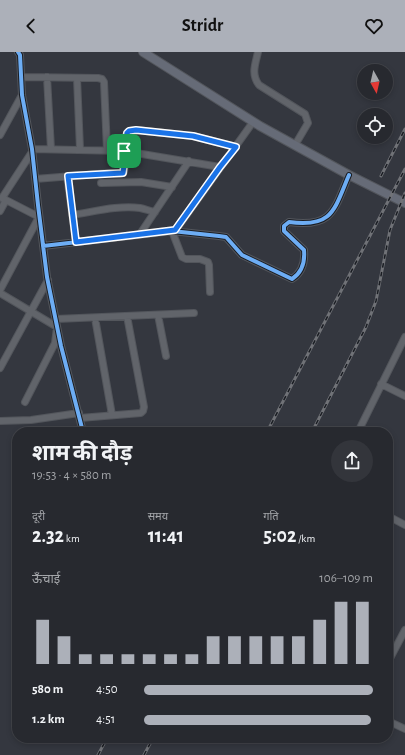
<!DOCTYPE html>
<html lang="hi">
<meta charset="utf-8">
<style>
body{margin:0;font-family:"Alegreya Sans","Noto Sans Devanagari",sans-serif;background:#33353b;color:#f1f3f6;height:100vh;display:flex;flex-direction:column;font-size:15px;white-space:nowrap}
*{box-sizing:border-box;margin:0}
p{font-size:13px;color:#a4a6aa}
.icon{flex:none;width:22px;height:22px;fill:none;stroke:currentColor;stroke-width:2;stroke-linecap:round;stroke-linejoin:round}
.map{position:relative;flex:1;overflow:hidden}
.sheet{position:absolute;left:12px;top:375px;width:381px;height:316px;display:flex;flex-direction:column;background:#27292f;border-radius:16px;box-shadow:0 2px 6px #0003,0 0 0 1px #43454b}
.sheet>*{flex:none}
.needle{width:26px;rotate:172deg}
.buttons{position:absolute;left:357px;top:12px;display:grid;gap:8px}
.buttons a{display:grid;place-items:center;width:36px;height:36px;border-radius:50%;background:#27292f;box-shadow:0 2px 6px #0003,0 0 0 1px #43454b;font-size:20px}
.pin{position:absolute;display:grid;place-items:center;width:34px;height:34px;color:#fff;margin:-17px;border-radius:8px;box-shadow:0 2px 6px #0006}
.round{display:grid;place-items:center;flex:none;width:42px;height:42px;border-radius:21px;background:#33353b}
.headline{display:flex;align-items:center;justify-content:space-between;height:68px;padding:0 20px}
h1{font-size:22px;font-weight:700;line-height:30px}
.figures{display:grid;grid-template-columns:repeat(3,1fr);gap:6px;height:68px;padding:4px 20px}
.figures div{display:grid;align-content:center}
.figures b{font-size:20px;font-weight:700}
.figures small{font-size:11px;font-weight:400}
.figures p{font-size:11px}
.chart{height:112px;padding:8px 20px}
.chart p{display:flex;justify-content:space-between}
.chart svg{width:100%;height:72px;margin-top:4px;stroke:#acb0b9;stroke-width:6}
ul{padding:0 20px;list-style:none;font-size:13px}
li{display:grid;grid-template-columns:64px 48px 1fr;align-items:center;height:30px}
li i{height:10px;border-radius:5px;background:#acb0b9}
header{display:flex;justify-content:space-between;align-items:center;height:52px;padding:0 20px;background:#acb0b9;color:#111;font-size:18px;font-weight:700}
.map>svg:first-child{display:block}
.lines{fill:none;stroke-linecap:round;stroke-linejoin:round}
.minor-casing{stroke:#53565c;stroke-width:8}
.major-casing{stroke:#53565c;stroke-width:10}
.minor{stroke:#61646a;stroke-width:6}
.major{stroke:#666b77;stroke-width:8}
.rail-casing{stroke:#707277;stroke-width:3}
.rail{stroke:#1a1d23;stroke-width:1.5;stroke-dasharray:4.5;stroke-linecap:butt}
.cycleway-casing{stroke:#1a1d23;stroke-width:6}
.cycleway{stroke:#6dadf4;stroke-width:4}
.route-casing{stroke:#fff;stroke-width:8}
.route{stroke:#1a73e8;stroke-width:5}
</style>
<header><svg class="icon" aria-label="back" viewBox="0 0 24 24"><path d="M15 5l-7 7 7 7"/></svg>Stridr<svg class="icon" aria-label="heart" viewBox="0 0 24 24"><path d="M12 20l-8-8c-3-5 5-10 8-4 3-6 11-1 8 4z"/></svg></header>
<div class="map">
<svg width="405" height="703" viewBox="0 0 405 703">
<rect width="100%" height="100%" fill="#34373f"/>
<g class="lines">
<g class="minor-casing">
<path id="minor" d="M18 0 20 3 22 43 32 97 38 153 47 225 61 294 83 380
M258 0C255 13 251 22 259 33L305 62 308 71 295 93
M21 25 98 26 102 27 104 30 107 98
M47 25 51 97
M77 26 80 97
M0 83 22 43
M32 97 124 99 220 115
M124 99 127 81 129 79 136 78 193 84 236 95
M67 124 76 190
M35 127 110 121 121 122 124 120 127 99
M101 131 141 130 172 135
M2 146 32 100
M0 159 6 148 3 147
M72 163C93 160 118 153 140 156 145 157 150 159 155 160
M172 179 182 205 186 207H200L208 210 209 213 210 240
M175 179 253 70
M140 182 189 109
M43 194 172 179 219 184 226 185 242 203 292 227C303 220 305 209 304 198L284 179V174L289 170C333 176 334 158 349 123
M0 238 39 165 6 148
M0 241 57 275 55 291 25 350
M158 263 166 304
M95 266 112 363
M56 267 194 261
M0 316 48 228
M381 332 405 344
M80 366 141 361 143 359 144 355 127 264
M0 369 31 368 79 361
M358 380 405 285
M388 464 405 473
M388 610 405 578
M388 669 405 677"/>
</g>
<g class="major-casing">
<path id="major" d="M143 0 260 74 349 123 405 151"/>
</g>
<use href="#minor" class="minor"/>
<use href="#major" class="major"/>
<g class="rail-casing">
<path id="rail" d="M381 124 405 77
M267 380 405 117
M312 380 366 275 376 249 390 178 405 141
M98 703 107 686
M144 703 153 686"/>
</g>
<use href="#rail" class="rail"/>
<g class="cycleway-casing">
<path id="cycleway" d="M18 0 20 3 22 43 32 97 38 153 47 225 61 294 83 380
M43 194 172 179 219 184 226 185 242 203 292 227C303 220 305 209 304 198L284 179V174L289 170C333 176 334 158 349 123"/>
</g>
<use href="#cycleway" class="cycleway"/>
</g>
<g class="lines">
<g class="route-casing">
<path id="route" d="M136 78 193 84 236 95 220 115 175 178 76 190 68 124 123 121 126 99H124L127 81 129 79Z"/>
</g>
<use href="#route" class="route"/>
</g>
</svg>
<div class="buttons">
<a><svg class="needle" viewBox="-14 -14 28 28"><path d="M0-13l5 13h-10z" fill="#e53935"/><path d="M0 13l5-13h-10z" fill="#a4a6aa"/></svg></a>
<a><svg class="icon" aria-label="locate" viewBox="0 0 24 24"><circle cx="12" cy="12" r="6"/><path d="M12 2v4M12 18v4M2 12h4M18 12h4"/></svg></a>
</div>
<div class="pin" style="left:124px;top:99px;background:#1e9e55"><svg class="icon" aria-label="arrive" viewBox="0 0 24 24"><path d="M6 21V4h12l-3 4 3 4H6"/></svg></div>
<section class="sheet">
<div class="headline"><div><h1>शाम की दौड़</h1><p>19:53 · 4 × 580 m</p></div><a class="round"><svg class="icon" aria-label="share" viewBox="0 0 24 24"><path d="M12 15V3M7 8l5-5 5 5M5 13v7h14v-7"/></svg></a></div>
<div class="figures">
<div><p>दूरी</p><b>2.32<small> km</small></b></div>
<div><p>समय</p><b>11:41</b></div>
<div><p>गति</p><b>5:02<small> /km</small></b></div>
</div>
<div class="chart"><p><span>ऊँचाई</span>106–109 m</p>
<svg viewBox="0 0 160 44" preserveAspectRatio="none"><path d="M5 44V17M15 44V27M25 44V38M35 44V38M45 44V38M55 44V38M65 44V38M75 44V38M85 44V27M95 44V27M105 44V27M115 44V27M125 44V27M135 44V17M145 44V6M155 44V6"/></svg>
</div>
<ul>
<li><b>580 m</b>4:50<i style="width:100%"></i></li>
<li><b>1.2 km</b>4:51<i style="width:99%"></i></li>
</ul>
</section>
</div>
